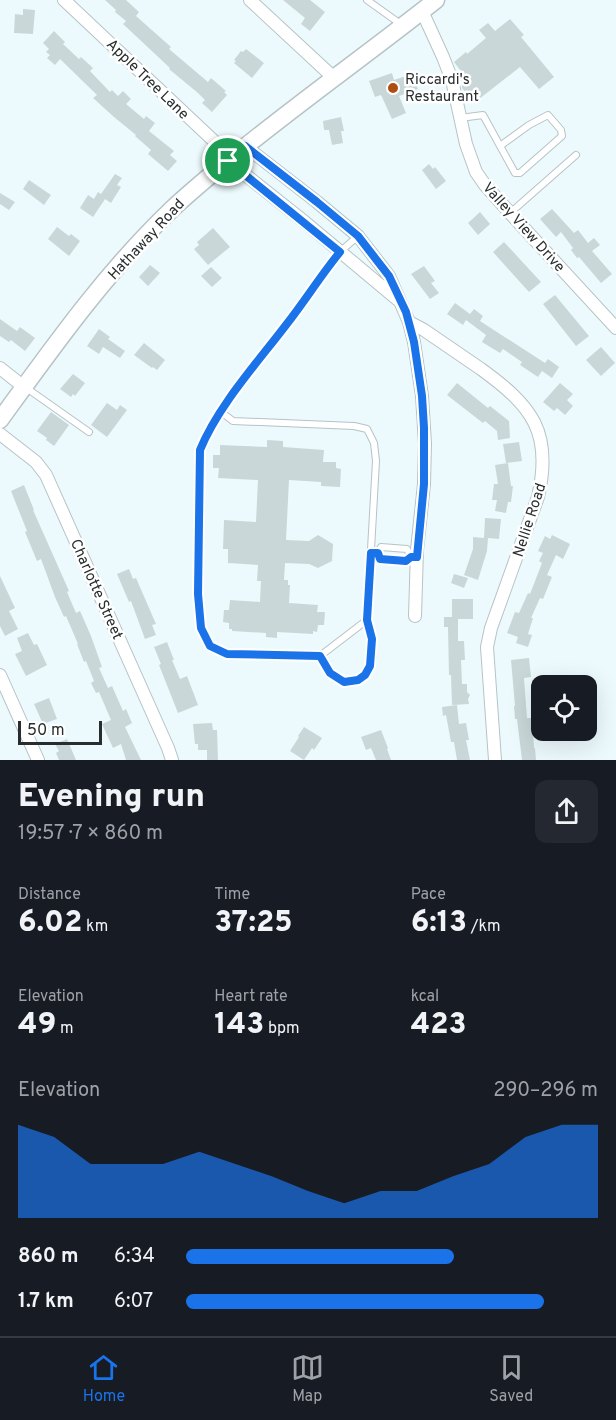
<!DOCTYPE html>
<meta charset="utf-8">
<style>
body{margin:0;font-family:Overpass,sans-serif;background:#242831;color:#f1f3f6;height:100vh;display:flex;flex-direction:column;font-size:22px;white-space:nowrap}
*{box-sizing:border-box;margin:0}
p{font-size:20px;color:#9ea1a6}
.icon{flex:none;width:33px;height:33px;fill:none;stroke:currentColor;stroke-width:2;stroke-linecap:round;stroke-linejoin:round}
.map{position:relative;height:760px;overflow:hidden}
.sheet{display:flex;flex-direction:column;background:#171b24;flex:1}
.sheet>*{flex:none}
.buttons{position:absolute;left:531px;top:675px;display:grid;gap:12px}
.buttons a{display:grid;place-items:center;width:66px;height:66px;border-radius:12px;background:#171b24;box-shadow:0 6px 24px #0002;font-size:30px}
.scale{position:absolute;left:18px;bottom:15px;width:84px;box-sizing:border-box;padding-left:6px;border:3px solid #282d2e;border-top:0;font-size:16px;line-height:21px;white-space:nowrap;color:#282d2e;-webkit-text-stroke:4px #fff;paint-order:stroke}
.pin{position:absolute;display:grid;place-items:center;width:51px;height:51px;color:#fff;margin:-26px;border:3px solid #fff;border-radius:50%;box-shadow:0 2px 6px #0007}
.round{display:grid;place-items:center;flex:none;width:63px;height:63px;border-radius:12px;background:#242831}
.summary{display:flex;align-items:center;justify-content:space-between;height:102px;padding:0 18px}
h1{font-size:33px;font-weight:800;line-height:45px}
.figures{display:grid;grid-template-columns:repeat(3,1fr);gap:9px;height:102px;padding:6px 18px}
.figures div{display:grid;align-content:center}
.figures b{font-size:30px;font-weight:800}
.figures small{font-size:16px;font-weight:400}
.figures p{font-size:16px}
.chart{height:168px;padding:12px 18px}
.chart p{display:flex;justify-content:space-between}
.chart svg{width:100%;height:108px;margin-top:6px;fill:#1a73e8;opacity:.7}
ul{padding:0 18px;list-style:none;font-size:20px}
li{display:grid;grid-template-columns:96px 72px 1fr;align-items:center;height:45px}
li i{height:15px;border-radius:8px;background:#1a73e8}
.menu{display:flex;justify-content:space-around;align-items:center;height:84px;border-top:2px solid #363941;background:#171b24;font-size:16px;color:#9ea1a6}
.menu a{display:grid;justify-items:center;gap:3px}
.menu .selected{color:#1a73e8}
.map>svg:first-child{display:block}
.building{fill:#cad7d9}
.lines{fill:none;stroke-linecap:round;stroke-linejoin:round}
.service-casing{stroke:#b6c3c6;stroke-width:8}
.minor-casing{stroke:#b6c3c6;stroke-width:14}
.secondary-casing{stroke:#b6c3c6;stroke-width:19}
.service{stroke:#fff;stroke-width:6}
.minor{stroke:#fff;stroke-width:12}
.secondary{stroke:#fff;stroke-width:16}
.route-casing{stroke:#fff;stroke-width:12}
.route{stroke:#1a73e8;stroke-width:8}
.poi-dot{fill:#af4c14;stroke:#fff;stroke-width:2}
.labels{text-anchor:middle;stroke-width:5;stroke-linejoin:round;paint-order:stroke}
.street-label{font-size:15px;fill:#282d2e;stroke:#fff}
.poi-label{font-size:15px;fill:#282d2e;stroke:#fff;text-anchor:start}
</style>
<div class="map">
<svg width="616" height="760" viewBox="0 0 616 760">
<rect width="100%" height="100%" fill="#edfafd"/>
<path class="building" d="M105 0H126L139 12 136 16 171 47 169 49 208 82 211 78 226 91 224 92 227 95 212 112 202 103 205 100 198 93 169 69 170 68 123 24 126 21 115 12 116 10Z
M283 0H310L325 12 310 31 301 24 305 18Z
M23 9 35 10 33 34 14 33 15 14 23 15Z
M510 19 524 35 521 37 554 77 539 89 520 67 474 103 462 88V85L464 83 460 79 464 75 454 62 466 52 467 54 486 38 479 30 488 23 495 31Z
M54 31 65 42 63 44 79 59 81 57 93 68 90 71 110 92 112 90 118 96 123 91 131 99 126 104 144 119 146 116 155 123 149 131 174 151 170 155 177 161 168 171 148 154 151 150 135 136 136 135 114 117 93 98 97 95 60 59 55 65 47 58 50 55 46 52 49 49 43 43Z
M246 49 264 63 252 78 234 63 236 61 234 60 241 51 243 52Z
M392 73 394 80 412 74 418 89 399 96 406 113 392 119 381 95 375 97 369 81Z
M341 117 344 131H341L343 143 332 145 329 130H324L323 121Z
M429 164 433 169 435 167 446 181 436 189 422 170Z
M115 174 122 178 117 185 121 187 111 203 105 199 93 217 80 208 88 195 94 199 98 192 101 194Z
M29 180 51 195 44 205 23 189Z
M0 193 15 202 9 210 0 204Z
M552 209 574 233 578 230 588 243 594 238 600 245 592 251 612 274 601 283 579 257 577 258 571 250 573 248 561 232 556 237 540 219Z
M480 212 490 224 478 235 468 223Z
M57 227 69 236 71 234 80 241 69 256 48 239Z
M213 228 230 247 208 265 194 249 199 245 197 242Z
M504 242 541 282 529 292 493 252Z
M150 265 160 273 148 286 139 277Z
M424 266 435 281 431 283 439 293 430 299 411 274Z
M211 267 222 278 212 287 201 276Z
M555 295 589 336 576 346 543 304Z
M455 303 470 314 474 309 483 316 480 321 545 363 548 359 559 367 552 378 542 371 538 377 520 365 522 362 503 349 500 353 482 342 486 335 466 320 463 325 447 314Z
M0 319 17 331 20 327 35 338 25 351 11 340 9 342 0 336Z
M99 329 110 337 108 339 125 351 120 358 103 347 99 354 87 346Z
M144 343 165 360 157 370 153 367 152 368 134 355Z
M601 347 615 363 601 376 586 360Z
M73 374 85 383 75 396 73 394 71 397 60 389Z
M457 383 488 408 490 406 509 421 510 438 498 440 497 431 485 421 483 423 447 395Z
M560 383 573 394 567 400 573 406 565 415 557 408 554 411 543 402Z
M107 403 117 410 120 405 127 410 107 437 91 425Z
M51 412 69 425 54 446 46 440 47 438 37 431Z
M267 440 283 441V447L324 450 323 462H336V468L341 469 340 487 321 486V482L289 480 286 540 309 541 318 535 333 544 332 561 318 568 309 564 285 563 284 580H288V585H290L289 603 318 605 317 612H325L324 625H318L317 632 313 631V634L277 632V638L266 637V633L232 631V629H229V623L223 622 224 610H229L230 600 260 602 261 581H257L258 565 228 563V549H223L224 520 256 522 258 480 218 478 219 468H213V455H220V445L267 447Z
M519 442 522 461 506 463 503 444Z
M508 463 511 486H513L511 502H508L506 513 495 511 497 500H492L494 484H498L495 465Z
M24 485 34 510H33L69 591 67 592 76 613 80 611 91 636 102 667 99 668 108 688 112 686 123 711 126 709 132 723 125 727 141 760H126L121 744 113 748 102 724 111 720 99 692 96 693 91 683 94 681 86 661 84 662 77 644H78L66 616 64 617 55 597 41 559 37 561 25 532 27 531 11 491Z
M485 518 501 519 499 539 488 538 487 551 478 580 464 575 473 549V537L484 538Z
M552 535 570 544 563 559 556 555 547 575 552 577 543 599 540 598 531 618H533L528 634 532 635 528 647 516 643 518 637 507 633 515 612 519 613 528 593 530 594 542 563 539 561 543 553 538 551 545 536 550 539Z
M129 569 133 579 136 578 156 624 152 625 156 635 145 639 131 601 129 602 117 574Z
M454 574 468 578 464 588 451 583Z
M0 576 15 608 9 611 18 629 5 636 0 626Z
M452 599H473V619H458V641H464L465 660H461L462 684H467V692L470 695 468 699 469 704 452 705 451 675H449L448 627H444V617H452Z
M28 633 34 645 37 644 47 665 26 676 15 654 22 651 17 638Z
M167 642 174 660H172L180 679 187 676 198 705 178 713 159 665 161 664 154 647Z
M529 658 531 677 524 678 527 718H532L534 748H535L536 760H522L517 719H515L514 706H515L511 660Z
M49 698 57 719 43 724 34 704Z
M457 705 459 724 466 723 469 740H466L470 760H457L454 742H451L446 715 443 716 442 707Z
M212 723 213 730H217L218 760H207V750H198V744H195L193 724Z
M304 727 322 738 314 750 312 748 304 760 290 751 299 737 298 736Z
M381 730 388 748 387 749 391 760H376L371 748 366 750 361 737Z
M67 739 76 760H59L56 753 59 751 55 744Z"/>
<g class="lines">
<g class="service-casing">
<path id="service" d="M367 0 402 25
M460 118 483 115 515 173H520L562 136 561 130 548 115 529 125 500 146
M510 213 576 155
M25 387 89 432
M221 412 233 421 354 426 367 429 374 443 376 461 367 620 320 656 227 654 210 646 201 628 198 594 200 450C207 433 216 419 226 404L301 306 326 269 341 251 358 236
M371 553H378L381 547 407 549 411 557
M378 553 380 559 406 561 411 557H413
M320 656 330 673 344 682C349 682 354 682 359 680 379 669 373 637 367 620"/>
</g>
<g class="minor-casing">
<path id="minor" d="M64 0 232 158
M250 0 334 78
M422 11 443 57 452 80 466 144 476 172 485 185 510 213 616 328
M245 146 317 202 358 236 389 276 409 322 414 342 422 396 425 444 424 484 417 550 415 616
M228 161 306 223 398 300
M409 322 424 330C443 343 462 356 481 369 532 406 553 432 538 497L491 628 487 647 495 760
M0 368 24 387
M0 434 36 462 46 475 168 748 172 760
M0 675 38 760"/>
</g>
<g class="secondary-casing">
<path id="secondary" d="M0 420C53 347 106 272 172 209 188 194 204 181 220 167 290 109 364 57 436 0"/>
</g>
<use href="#service" class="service"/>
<use href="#minor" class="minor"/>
<use href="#secondary" class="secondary"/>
</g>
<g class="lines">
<g class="route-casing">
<path id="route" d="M245 146 317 202 358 236 389 276 406 312 414 342 422 396 424 428V484L417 557H411L406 561 380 559 378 553H371L367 620 372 639 370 666 365 675 358 680 344 682 330 673 320 656 227 654 210 646 201 628 198 594 200 450C218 406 257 363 286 325 305 301 321 275 340 252L228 161Z"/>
</g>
<use href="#route" class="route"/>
</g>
<circle class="poi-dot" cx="393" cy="88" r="6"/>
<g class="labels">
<g class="street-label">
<text transform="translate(148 79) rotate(44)" y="5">Apple Tree Lane</text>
<text transform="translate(524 227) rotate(48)" y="5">Valley View Drive</text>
<text transform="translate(146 239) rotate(-47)" y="5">Hathaway Road</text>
<text transform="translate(529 520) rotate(-72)" y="5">Nellie Road</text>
<text transform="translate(97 589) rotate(66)" y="5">Charlotte Street</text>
</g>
<g class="poi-label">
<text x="405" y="84">Riccardi's<tspan x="405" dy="17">Restaurant</tspan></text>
</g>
</g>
</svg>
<div class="buttons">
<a><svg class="icon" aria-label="locate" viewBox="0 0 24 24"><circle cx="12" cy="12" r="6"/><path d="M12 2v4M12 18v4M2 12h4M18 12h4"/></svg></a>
</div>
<div class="scale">50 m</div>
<div class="pin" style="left:228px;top:161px;background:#1e9e55"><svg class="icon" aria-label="arrive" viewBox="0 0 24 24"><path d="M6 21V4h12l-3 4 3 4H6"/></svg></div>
</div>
<section class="sheet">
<div class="summary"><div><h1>Evening run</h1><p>19:57 · 7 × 860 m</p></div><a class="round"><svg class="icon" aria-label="share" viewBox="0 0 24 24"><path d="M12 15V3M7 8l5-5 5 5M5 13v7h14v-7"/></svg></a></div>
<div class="figures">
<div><p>Distance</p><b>6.02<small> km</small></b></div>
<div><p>Time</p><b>37:25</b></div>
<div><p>Pace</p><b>6:13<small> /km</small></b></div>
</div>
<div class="figures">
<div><p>Elevation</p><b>49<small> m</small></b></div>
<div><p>Heart rate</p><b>143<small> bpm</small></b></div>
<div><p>kcal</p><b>423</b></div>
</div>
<div class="chart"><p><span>Elevation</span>290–296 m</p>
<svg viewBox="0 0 160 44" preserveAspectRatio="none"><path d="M0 44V6L10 11L20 22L30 22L40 22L50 17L60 22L70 27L80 33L90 38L100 33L110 33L120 27L130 22L140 11L150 6L160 6V44z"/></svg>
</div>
<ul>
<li><b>860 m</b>6:34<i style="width:65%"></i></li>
<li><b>1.7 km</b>6:07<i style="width:87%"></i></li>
</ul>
</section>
<nav class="menu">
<a class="selected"><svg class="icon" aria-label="home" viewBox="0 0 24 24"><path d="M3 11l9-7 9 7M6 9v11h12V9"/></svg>Home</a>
<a><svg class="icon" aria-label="map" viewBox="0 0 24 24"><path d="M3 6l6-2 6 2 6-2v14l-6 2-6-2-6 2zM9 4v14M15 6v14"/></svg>Map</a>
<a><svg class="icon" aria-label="saved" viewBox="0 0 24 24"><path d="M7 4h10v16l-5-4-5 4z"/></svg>Saved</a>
</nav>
